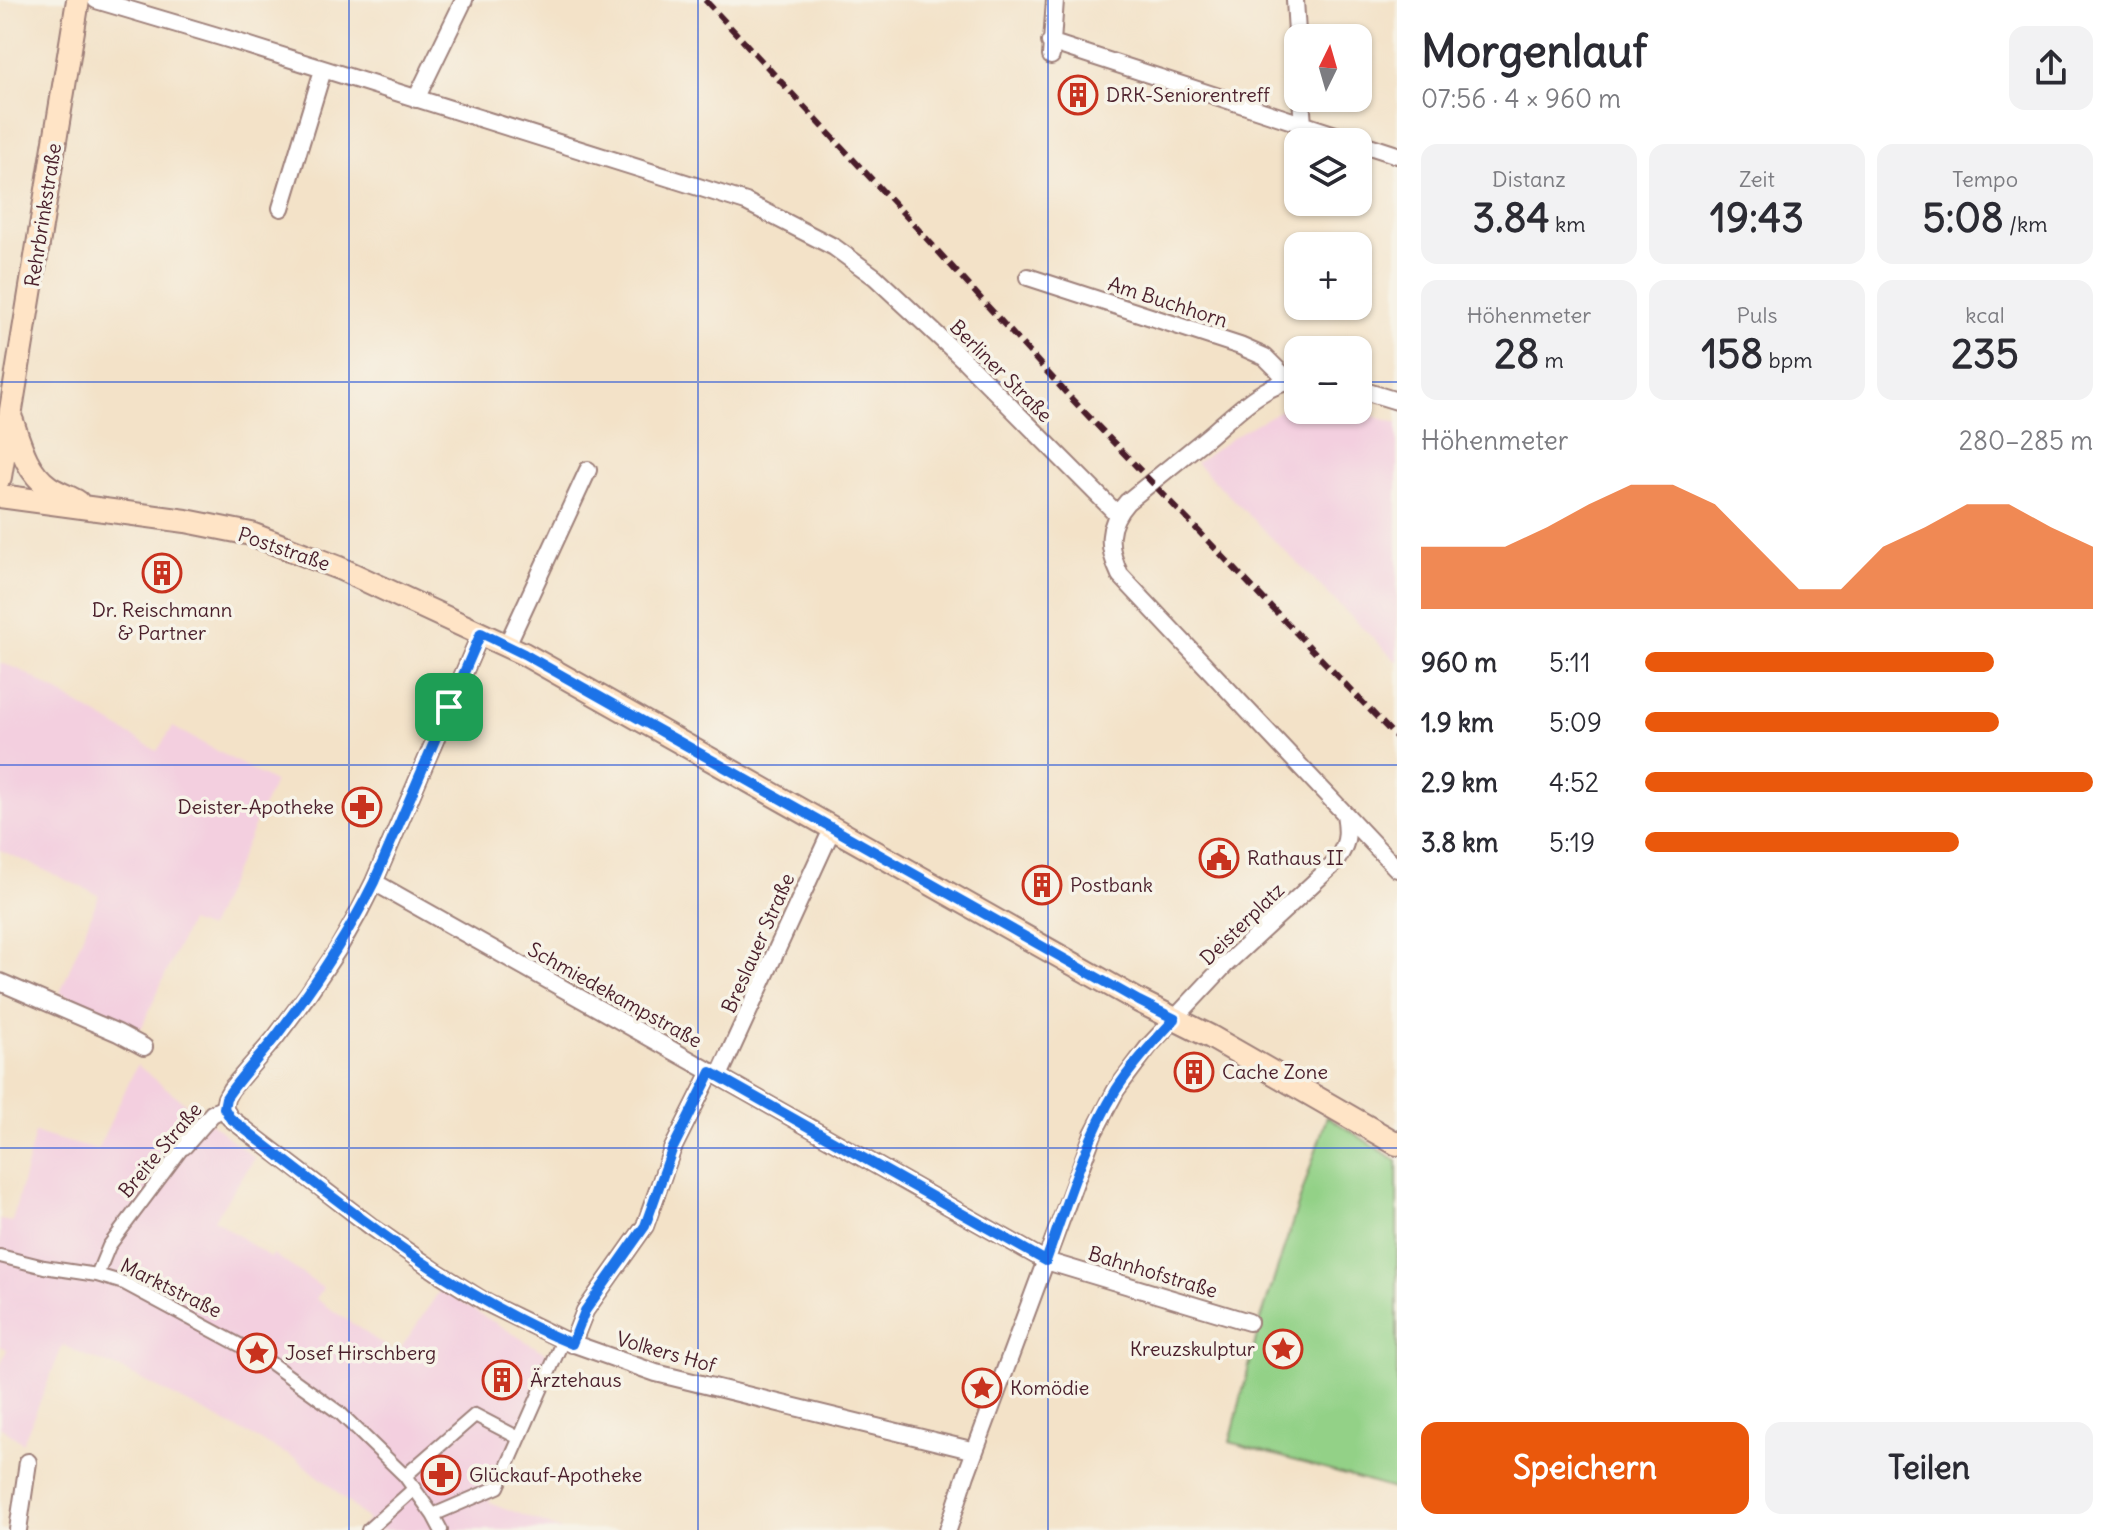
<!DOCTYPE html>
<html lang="de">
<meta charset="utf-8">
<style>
body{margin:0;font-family:Delius,sans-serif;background:#f2f2f3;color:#2b2b33;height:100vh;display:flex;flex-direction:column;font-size:30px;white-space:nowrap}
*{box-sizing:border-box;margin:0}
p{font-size:26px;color:#7c7c81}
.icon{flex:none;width:44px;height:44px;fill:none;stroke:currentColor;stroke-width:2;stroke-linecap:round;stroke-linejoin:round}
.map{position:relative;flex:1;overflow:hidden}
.drawer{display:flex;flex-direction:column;background:#fff;width:720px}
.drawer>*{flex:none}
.needle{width:52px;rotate:5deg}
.buttons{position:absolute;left:1284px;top:24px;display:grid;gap:16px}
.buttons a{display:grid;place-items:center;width:88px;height:88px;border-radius:16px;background:#fff;box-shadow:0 2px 6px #0004;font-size:40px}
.pin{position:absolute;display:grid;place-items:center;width:68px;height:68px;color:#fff;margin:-34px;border-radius:16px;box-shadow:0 4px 12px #0006}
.round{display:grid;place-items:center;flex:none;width:84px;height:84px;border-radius:16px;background:#f2f2f3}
.headline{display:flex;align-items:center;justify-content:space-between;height:136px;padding:0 24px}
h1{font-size:44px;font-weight:700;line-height:60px}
.metrics{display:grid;grid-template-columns:repeat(3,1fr);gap:12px;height:136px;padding:8px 24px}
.metrics div{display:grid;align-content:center;border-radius:16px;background:#f2f2f3;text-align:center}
.metrics b{font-size:40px;font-weight:700}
.metrics small{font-size:22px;font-weight:400}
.metrics p{font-size:22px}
.chart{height:224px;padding:16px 24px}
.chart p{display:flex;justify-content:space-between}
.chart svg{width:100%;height:144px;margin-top:8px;fill:#ea580c;opacity:.7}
.action{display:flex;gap:16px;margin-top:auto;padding:16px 24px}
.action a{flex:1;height:92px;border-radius:16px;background:#ea580c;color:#fff;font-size:32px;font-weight:700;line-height:92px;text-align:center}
.action a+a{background:#f2f2f3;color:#2b2b33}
ul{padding:0 24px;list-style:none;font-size:26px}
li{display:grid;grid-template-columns:128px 96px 1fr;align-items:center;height:60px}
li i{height:20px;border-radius:10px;background:#ea580c}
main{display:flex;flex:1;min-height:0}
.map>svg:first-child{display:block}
.built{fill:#f3cfdf}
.green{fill:#93d187;stroke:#6e7859;stroke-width:2}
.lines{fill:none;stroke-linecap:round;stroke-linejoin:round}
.pedestrian-casing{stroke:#9e807a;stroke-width:16}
.minor-casing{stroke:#9e807a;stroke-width:20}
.secondary-casing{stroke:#9e807a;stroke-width:26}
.pedestrian{stroke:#fff;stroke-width:12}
.minor{stroke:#fff;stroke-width:16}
.secondary{stroke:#ffe4c6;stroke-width:22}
.rail{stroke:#4a1f2b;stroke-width:6;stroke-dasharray:12 6;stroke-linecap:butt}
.route-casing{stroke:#fff;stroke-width:16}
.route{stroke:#1a73e8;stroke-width:10}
.grid{fill:none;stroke:#1d4ed8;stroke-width:2;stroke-opacity:0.55}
.labels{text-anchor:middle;stroke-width:7;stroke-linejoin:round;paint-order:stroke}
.poi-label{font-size:20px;fill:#4a1f2b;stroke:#f7f3e8;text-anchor:start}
.street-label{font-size:20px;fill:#4a1f2b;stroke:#f7f3e8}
</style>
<main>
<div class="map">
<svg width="1397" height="1530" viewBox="0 0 1397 1530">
<rect width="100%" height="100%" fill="#f7f3e8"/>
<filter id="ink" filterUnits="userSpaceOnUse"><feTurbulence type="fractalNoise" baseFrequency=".0125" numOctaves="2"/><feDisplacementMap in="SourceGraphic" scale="16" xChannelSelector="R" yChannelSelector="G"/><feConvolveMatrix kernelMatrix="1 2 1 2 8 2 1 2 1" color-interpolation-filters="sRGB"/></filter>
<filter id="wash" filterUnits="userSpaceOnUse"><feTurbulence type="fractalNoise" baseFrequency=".006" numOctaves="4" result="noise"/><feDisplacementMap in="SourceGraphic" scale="32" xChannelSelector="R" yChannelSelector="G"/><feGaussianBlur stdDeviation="1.8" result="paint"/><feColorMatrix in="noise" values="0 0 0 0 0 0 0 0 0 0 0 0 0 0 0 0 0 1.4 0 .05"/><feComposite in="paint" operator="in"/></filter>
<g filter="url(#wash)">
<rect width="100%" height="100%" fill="#f3e2c8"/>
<path class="built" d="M1298 403V410H1353L1397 423V662L1196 463 1241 432 1290 405Z
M0 663 19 669 157 751 173 727 274 782 208 929 189 922 141 1029 60 993 99 895 0 850Z
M137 1065 255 1158 214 1219 271 1258 273 1254 323 1288 316 1299 397 1354 440 1290 549 1355 497 1477 489 1502 562 1530H359L368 1520 327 1483 296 1459 121 1369 83 1355 63 1345 23 1443 0 1427V1366L7 1349 0 1346V1220L12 1222 35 1133 97 1150Z"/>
<path class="green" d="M1327 1116 1397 1161V1490L1230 1442 1261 1319Z"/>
</g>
<g filter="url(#ink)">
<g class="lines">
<g class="pedestrian-casing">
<path id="pedestrian" d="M0 1256 44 1267 97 1275 124 1283 262 1357 341 1414 405 1476 433 1515 441 1530
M97 1275 109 1246 184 1146
M405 1476 475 1415 519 1438
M433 1515 498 1487 563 1340
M368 1530 415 1488"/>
</g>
<g class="minor-casing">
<path id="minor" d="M96 0 231 40 746 202 834 247 875 277 965 361 1117 514
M1295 0 1298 49
M1050 42 1397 155
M1051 56 1055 0
M1301 98 1303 124
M416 99 464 0
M281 208 323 70
M1028 277 1240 346 1265 357 1288 380
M1298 379C1260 385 1233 416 1205 439 1179 460 1153 481 1127 502 1106 526 1107 547 1120 575L1397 869
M1358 389 1397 401
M507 645 588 470
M374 882 1046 1261 1249 1322
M0 982 118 1033 144 1047
M719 1076 833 827
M224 1108 230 1118 372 1227 437 1272 487 1303 563 1340 656 1373 975 1451
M184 1146 212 1114 224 1108 226 1098 231 1089 275 1038 308 994 338 949 359 912 374 882 481 633
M572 1344 585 1311 645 1226 672 1150 711 1072
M18 1530 28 1462
M948 1530 966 1475 1093 1134 1116 1090 1149 1046 1225 965 1334 864C1347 845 1349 837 1345 814"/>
</g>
<g class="secondary-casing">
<path id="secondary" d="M12 421C20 445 27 472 49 487 58 493 69 497 78 502
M0 477 78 0
M0 496 186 521 251 534 339 568 524 654 1139 1001 1211 1037 1397 1144"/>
</g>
<use href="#pedestrian" class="pedestrian"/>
<use href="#minor" class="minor"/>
<use href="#secondary" class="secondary"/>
<path class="rail" d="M705 0 917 228 1068 395 1397 738"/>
</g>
</g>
<g class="lines" filter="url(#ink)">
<g class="route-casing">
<path id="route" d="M481 633 524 654 1139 1001 1175 1019C1154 1041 1133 1064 1116 1090 1085 1141 1066 1205 1046 1261L711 1072 672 1150 645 1226 585 1311 572 1344C444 1291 339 1201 230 1118L224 1108 226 1098C241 1075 261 1056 277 1035 314 986 347 937 374 882Z"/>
</g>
<use href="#route" class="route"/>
</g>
<path class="grid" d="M349 0V1530M698 0V1530M1048 0V1530M0 382H1298M1358 382H1397M0 765H1397M0 1148H1397"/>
<defs>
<g id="building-ring" transform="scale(2)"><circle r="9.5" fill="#f7f3e8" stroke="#c8321e" stroke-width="1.5"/><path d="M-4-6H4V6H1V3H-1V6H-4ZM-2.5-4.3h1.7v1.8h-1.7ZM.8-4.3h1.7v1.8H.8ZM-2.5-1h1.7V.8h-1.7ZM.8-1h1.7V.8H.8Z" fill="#c8321e"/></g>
<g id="pharmacy-ring" transform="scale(2)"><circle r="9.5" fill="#f7f3e8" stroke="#c8321e" stroke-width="1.5"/><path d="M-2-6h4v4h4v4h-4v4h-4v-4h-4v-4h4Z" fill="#c8321e"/></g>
<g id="civic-ring" transform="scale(2)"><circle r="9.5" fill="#f7f3e8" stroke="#c8321e" stroke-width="1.5"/><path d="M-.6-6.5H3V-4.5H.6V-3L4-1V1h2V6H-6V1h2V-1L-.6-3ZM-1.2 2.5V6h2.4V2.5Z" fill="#c8321e"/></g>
<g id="sight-ring" transform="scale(2)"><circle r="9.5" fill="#f7f3e8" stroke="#c8321e" stroke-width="1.5"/><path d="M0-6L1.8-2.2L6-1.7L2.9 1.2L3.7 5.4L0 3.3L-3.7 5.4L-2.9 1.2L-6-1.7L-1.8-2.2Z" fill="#c8321e"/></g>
</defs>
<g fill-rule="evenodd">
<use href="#building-ring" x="1078" y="95"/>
<use href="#building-ring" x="162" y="573"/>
<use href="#pharmacy-ring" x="362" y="807"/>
<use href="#civic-ring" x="1219" y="858"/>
<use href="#building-ring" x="1042" y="885"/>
<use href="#building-ring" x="1194" y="1072"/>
<use href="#sight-ring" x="1283" y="1349"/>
<use href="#sight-ring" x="257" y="1353"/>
<use href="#building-ring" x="502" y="1380"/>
<use href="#sight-ring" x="982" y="1388"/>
<use href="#pharmacy-ring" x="441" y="1475"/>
</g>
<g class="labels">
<g class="poi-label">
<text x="1106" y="102">DRK-Seniorentreff</text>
<text x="162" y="617" text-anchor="middle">Dr. Reischmann<tspan x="162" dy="23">&amp; Partner</tspan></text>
<text x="334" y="814" text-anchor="end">Deister-Apotheke</text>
<text x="1247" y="865">Rathaus II</text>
<text x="1070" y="892">Postbank</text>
<text x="1222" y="1079">Cache Zone</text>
<text x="1255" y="1356" text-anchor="end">Kreuzskulptur</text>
<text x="285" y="1360">Josef Hirschberg</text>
<text x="530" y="1387">Ärztehaus</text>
<text x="1010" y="1395">Komödie</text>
<text x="469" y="1482">Glückauf-Apotheke</text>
</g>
<g class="street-label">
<text transform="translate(43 215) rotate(-81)" y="7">Rehrbrinkstraße</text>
<text transform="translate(1168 302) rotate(18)" y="7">Am Buchhorn</text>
<text transform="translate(1001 371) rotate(45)" y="7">Berliner Straße</text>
<text transform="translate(284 549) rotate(19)" y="7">Poststraße</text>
<text transform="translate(1242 924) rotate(-44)" y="7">Deisterplatz</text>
<text transform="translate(758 943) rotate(-66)" y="7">Breslauer Straße</text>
<text transform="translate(615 995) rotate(29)" y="7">Schmiedekampstraße</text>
<text transform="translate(160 1150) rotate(-50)" y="7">Breite Straße</text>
<text transform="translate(1153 1272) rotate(17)" y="7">Bahnhofstraße</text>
<text transform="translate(171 1288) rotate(26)" y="7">Marktstraße</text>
<text transform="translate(666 1352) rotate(16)" y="7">Volkers Hof</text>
</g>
</g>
</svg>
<div class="buttons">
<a><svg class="needle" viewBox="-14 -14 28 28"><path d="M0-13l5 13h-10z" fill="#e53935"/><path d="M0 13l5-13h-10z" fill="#7c7c81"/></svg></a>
<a><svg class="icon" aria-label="layers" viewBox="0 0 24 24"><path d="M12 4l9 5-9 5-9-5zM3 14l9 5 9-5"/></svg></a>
<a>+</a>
<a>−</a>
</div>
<div class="pin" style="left:449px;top:707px;background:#1e9e55"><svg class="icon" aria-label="arrive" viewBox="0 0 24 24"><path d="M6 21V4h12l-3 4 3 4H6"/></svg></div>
</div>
<section class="drawer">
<div class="headline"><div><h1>Morgenlauf</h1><p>07:56 · 4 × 960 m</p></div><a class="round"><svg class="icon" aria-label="share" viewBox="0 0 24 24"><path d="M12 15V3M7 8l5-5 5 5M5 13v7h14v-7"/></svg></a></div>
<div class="metrics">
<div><p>Distanz</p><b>3.84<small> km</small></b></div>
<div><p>Zeit</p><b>19:43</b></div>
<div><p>Tempo</p><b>5:08<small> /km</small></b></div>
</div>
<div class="metrics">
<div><p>Höhenmeter</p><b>28<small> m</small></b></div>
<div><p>Puls</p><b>158<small> bpm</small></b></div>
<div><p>kcal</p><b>235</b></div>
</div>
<div class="chart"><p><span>Höhenmeter</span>280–285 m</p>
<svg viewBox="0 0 160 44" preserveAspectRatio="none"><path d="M0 44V25L10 25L20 25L30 19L40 12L50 6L60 6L70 12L80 25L90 38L100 38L110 25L120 19L130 12L140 12L150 19L160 25V44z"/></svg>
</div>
<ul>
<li><b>960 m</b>5:11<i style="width:78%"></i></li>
<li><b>1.9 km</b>5:09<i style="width:79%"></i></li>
<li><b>2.9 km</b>4:52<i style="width:100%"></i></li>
<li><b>3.8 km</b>5:19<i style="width:70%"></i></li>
</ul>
<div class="action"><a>Speichern</a><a>Teilen</a></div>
</section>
</main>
